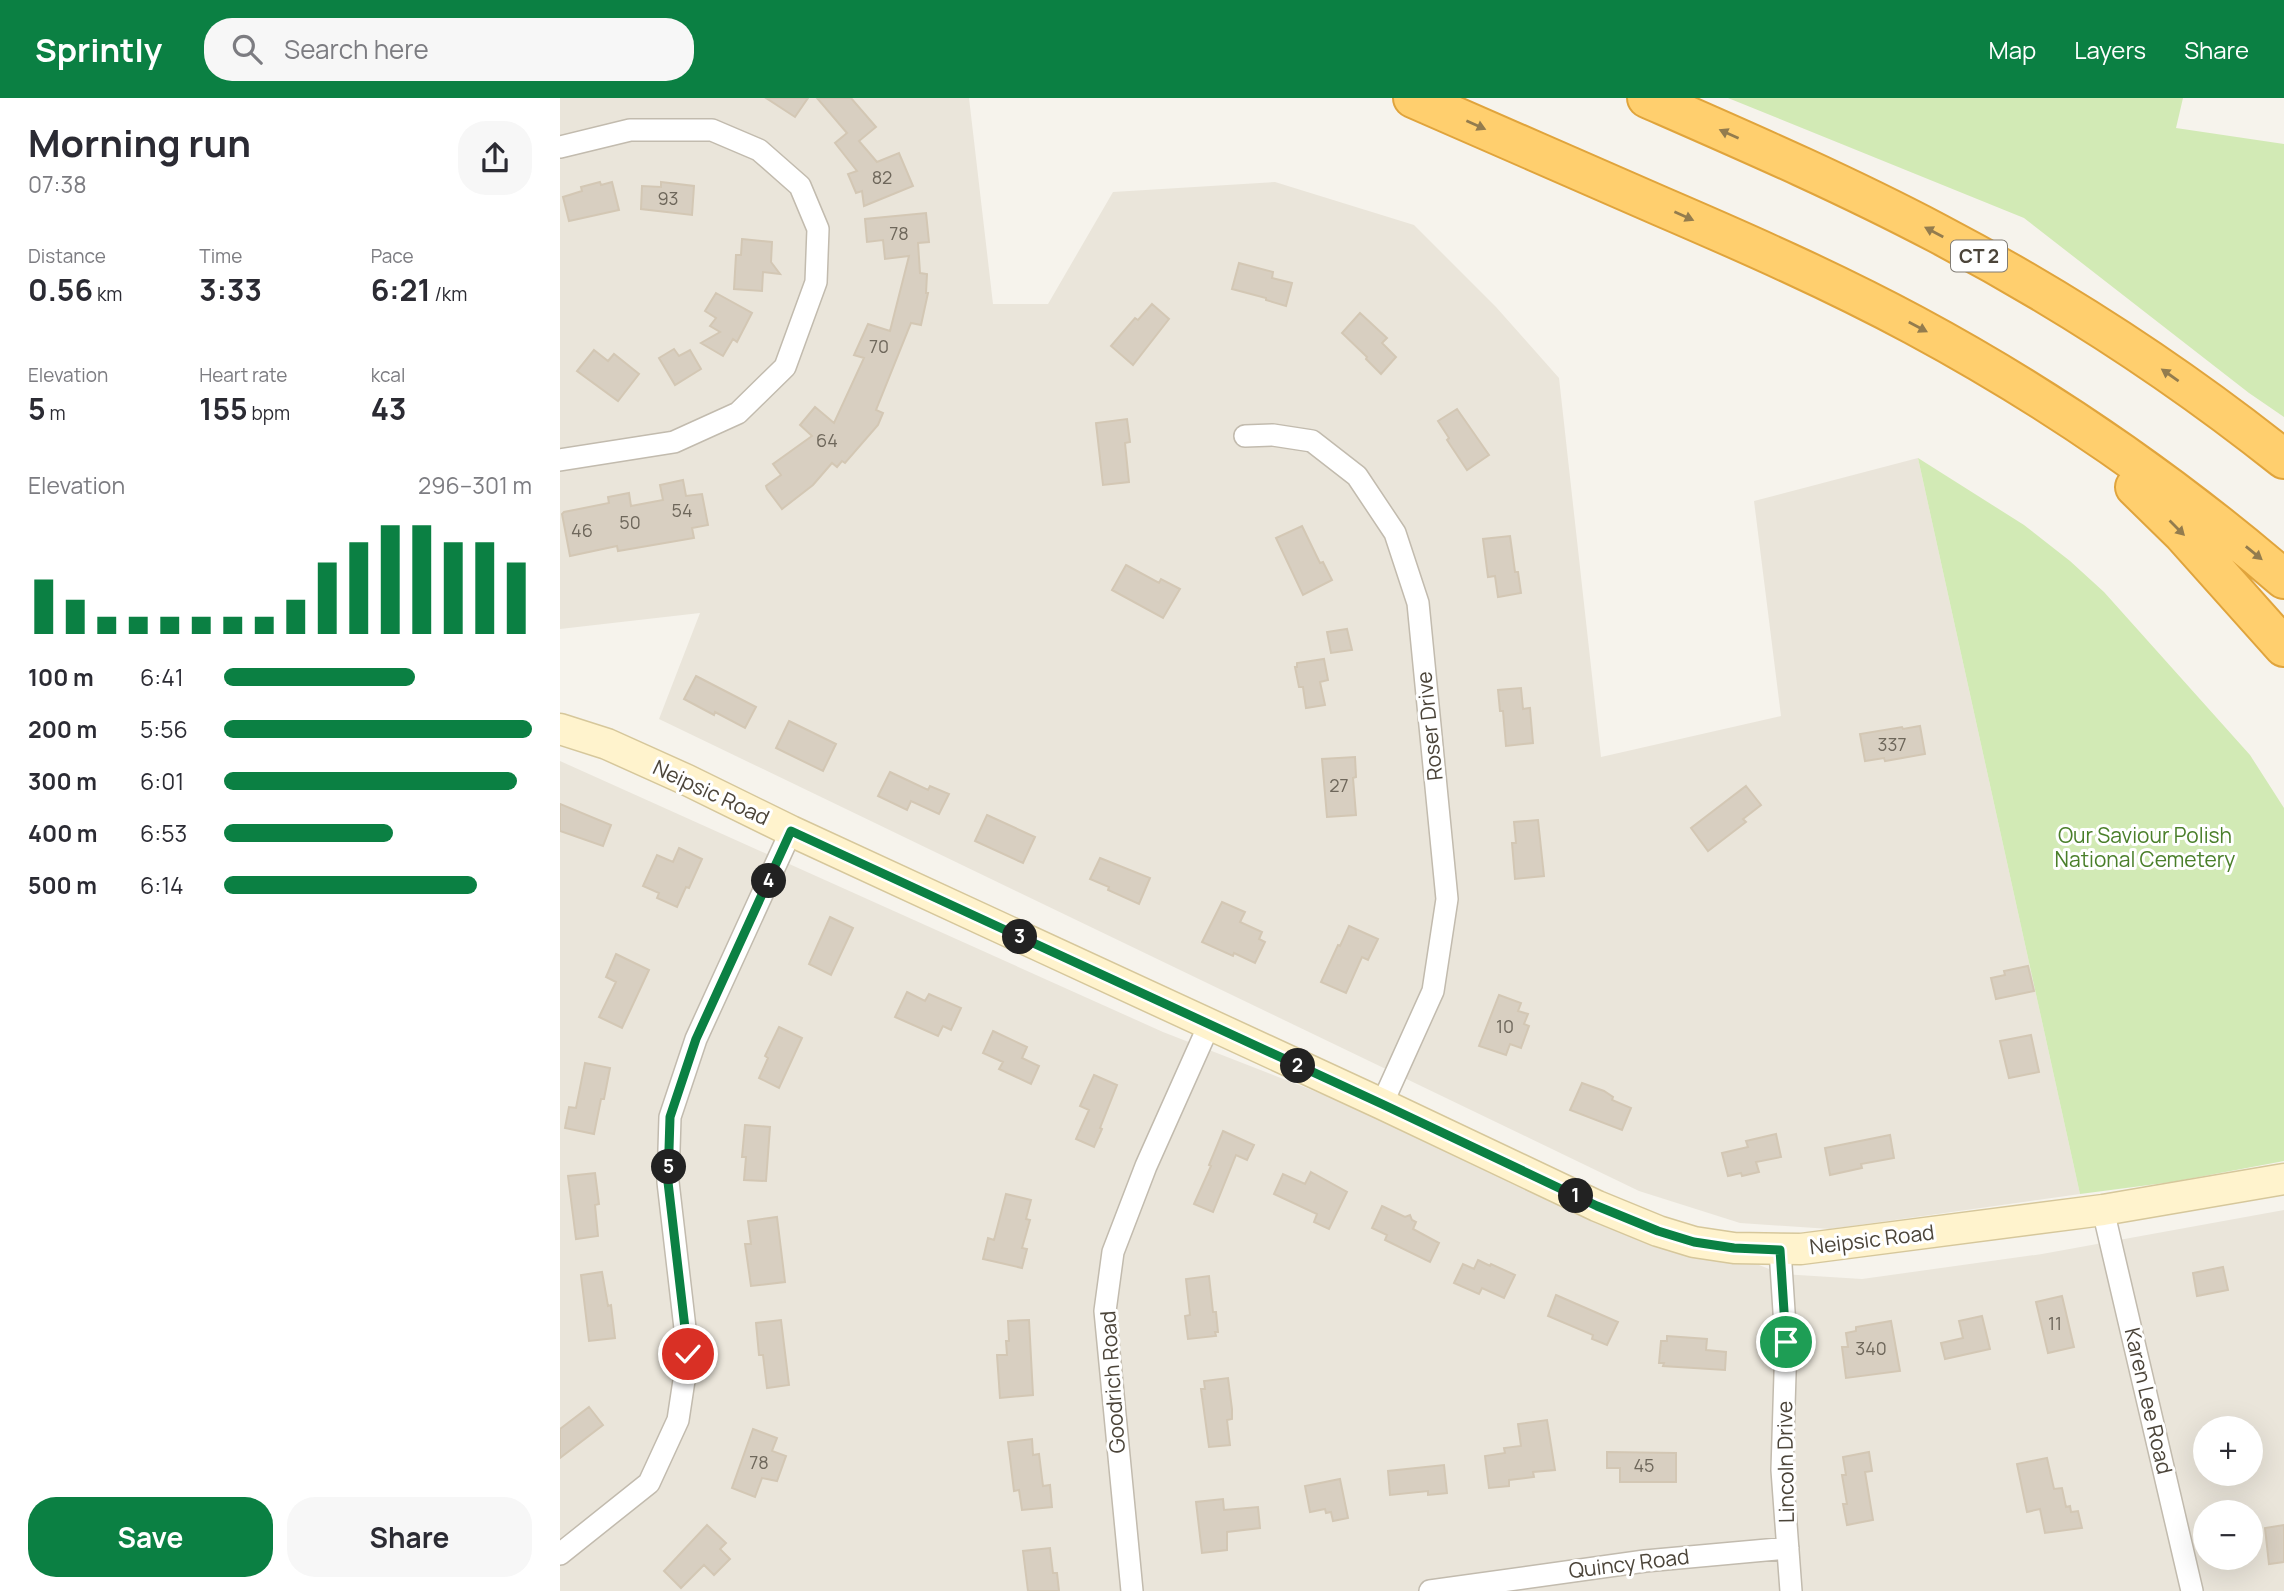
<!DOCTYPE html>
<meta charset="utf-8">
<style>
body{margin:0;font-family:Manrope,sans-serif;background:#f7f7f7;color:#2b2b33;height:100vh;display:flex;flex-direction:column;font-size:26px;white-space:nowrap}
*{box-sizing:border-box;margin:0}
p{font-size:23px;color:#7c7c81}
.icon{flex:none;width:38px;height:38px;fill:none;stroke:currentColor;stroke-width:2;stroke-linecap:round;stroke-linejoin:round}
.map{position:relative;flex:1;overflow:hidden}
.drawer{display:flex;flex-direction:column;background:#fff;width:560px}
.drawer>*{flex:none}
.buttons{position:absolute;left:1633px;top:1318px;display:grid;gap:14px}
.buttons a{display:grid;place-items:center;width:70px;height:70px;border-radius:50%;background:#fff;box-shadow:0 7px 28px #0002;font-size:35px}
.pin{position:absolute;display:grid;place-items:center;width:60px;height:60px;color:#fff;margin:-30px;border:4px solid #fff;border-radius:50%;box-shadow:0 2px 7px #0007}
.km{position:absolute;width:35px;height:35px;margin:-18px;border-radius:50%;background:#222;color:#fff;font-size:19px;line-height:35px;text-align:center}
.round{display:grid;place-items:center;flex:none;width:74px;height:74px;border-radius:28px;background:#f7f7f7}
.overview{display:flex;align-items:center;justify-content:space-between;height:119px;padding:0 28px}
h1{font-size:38px;font-weight:700;line-height:52px}
.stats{display:grid;grid-template-columns:repeat(3,1fr);gap:10px;height:119px;padding:7px 28px}
.stats div{display:grid;align-content:center}
.stats b{font-size:30px;font-weight:700}
.stats small{font-size:19px;font-weight:400}
.stats p{font-size:19px}
.chart{height:196px;padding:14px 28px}
.chart p{display:flex;justify-content:space-between}
.chart svg{width:100%;height:126px;margin-top:7px;stroke:#0b8043;stroke-width:6}
.button{display:flex;gap:14px;margin-top:auto;padding:14px 28px}
.button a{flex:1;height:80px;border-radius:28px;background:#0b8043;color:#fff;font-size:28px;font-weight:700;line-height:80px;text-align:center}
.button a+a{background:#f7f7f7;color:#2b2b33}
ul{padding:0 28px;list-style:none;font-size:23px}
li{display:grid;grid-template-columns:112px 84px 1fr;align-items:center;height:52px}
li i{height:18px;border-radius:9px;background:#0b8043}
header{display:flex;align-items:center;gap:42px;box-sizing:border-box;height:98px;padding:0 35px;background:#0b8043;color:#fff}
header strong{font-size:33px}
nav{display:flex;gap:38px;margin-inline-start:auto;font-size:24px}
.search{width:490px;height:63px;background:#f7f7f7;display:flex;align-items:center;gap:18px;box-sizing:border-box;padding:0 24px;border-radius:28px;color:#7c7c81;font-size:26px}
main{display:flex;flex:1;min-height:0}
.map>svg:first-child{display:block}
.residential{fill:#eae5da;fill-rule:evenodd}
.green{fill:#d2eab5}
.building{fill:#d8cfc1;stroke:#d3c7b4;stroke-width:2}
.lines{fill:none;stroke-linecap:round;stroke-linejoin:round}
.street-casing{stroke:#c2bbae;stroke-width:24}
.secondary-casing{stroke:#d6c79b;stroke-width:33}
.highway-casing{stroke:#e0a43c;stroke-width:42}
.street{stroke:#fff;stroke-width:21}
.secondary{stroke:#fff3cd;stroke-width:30}
.highway{stroke:#ffcf6e;stroke-width:38}
.oneway{fill:#937c4e}
.route-casing{stroke:#fff;stroke-width:14}
.route{stroke:#0b8043;stroke-width:9}
.labels{text-anchor:middle;stroke-width:6;stroke-linejoin:round;paint-order:stroke}
.number-label{font-size:18px;fill:#6e675b}
.shield{fill:#fff;stroke:#817c74;stroke-width:2}
.shield-label{font-size:19px;font-weight:bold;fill:#4b4439}
.street-label{font-size:21px;fill:#4b4439;stroke:#fff}
.park-label{font-size:21px;fill:#4a7f2a;stroke:#fff}
</style>
<header>
<strong>Sprintly</strong>
<div class="search"><svg class="icon" aria-label="search" viewBox="0 0 24 24"><circle cx="10" cy="10" r="6"/><path d="M15 15l6 6"/></svg>Search here</div>
<nav><a>Map</a><a>Layers</a><a>Share</a></nav>
</header>
<main>
<section class="drawer">
<div class="overview"><div><h1>Morning run</h1><p>07:38</p></div><a class="round"><svg class="icon" aria-label="share" viewBox="0 0 24 24"><path d="M12 15V3M7 8l5-5 5 5M5 13v7h14v-7"/></svg></a></div>
<div class="stats">
<div><p>Distance</p><b>0.56<small> km</small></b></div>
<div><p>Time</p><b>3:33</b></div>
<div><p>Pace</p><b>6:21<small> /km</small></b></div>
</div>
<div class="stats">
<div><p>Elevation</p><b>5<small> m</small></b></div>
<div><p>Heart rate</p><b>155<small> bpm</small></b></div>
<div><p>kcal</p><b>43</b></div>
</div>
<div class="chart"><p><span>Elevation</span>296–301 m</p>
<svg viewBox="0 0 160 44" preserveAspectRatio="none"><path d="M5 44V25M15 44V32M25 44V38M35 44V38M45 44V38M55 44V38M65 44V38M75 44V38M85 44V32M95 44V19M105 44V12M115 44V6M125 44V6M135 44V12M145 44V12M155 44V19"/></svg>
</div>
<ul>
<li><b>100 m</b>6:41<i style="width:62%"></i></li>
<li><b>200 m</b>5:56<i style="width:100%"></i></li>
<li><b>300 m</b>6:01<i style="width:95%"></i></li>
<li><b>400 m</b>6:53<i style="width:55%"></i></li>
<li><b>500 m</b>6:14<i style="width:82%"></i></li>
</ul>
<div class="button"><a>Save</a><a>Share</a></div>
</section>
<div class="map">
<svg width="1724" height="1493" viewBox="0 0 1724 1493">
<rect width="100%" height="100%" fill="#f6f3ec"/>
<path class="residential" d="M0 0H409L433 206H488L553 94 715 84 854 127 936 209 999 280 1041 659 1221 618 1194 403 1358 360 1520 1096 1270 1131 1180 1125 1079 1093 99 621 140 515 0 531Z
M0 663 603 934 1222 1176 1302 1181 1482 1156 1724 1112V1493H0ZM1645 1330H1690V1376H1645ZM1645 1414H1690V1460H1645Z"/>
<path class="green" d="M1168 0H1623L1616 30 1724 46V319L1689 295 1464 120Z
M1358 360 1464 427 1510 463 1544 494 1690 657 1724 710V1063L1612 1084 1520 1096Z"/>
<path class="building" d="M206 0H248L235 19Z
M257 0H291L316 29 299 43 317 64 339 55 353 88 304 108 302 93 296 95 288 76 297 73 275 45 287 35Z
M40 84 41 87 52 84 59 112 9 123 3 99 22 93 21 89Z
M101 84 134 88 132 117 81 111 82 88 101 89Z
M366 115 369 144 358 145 360 175 367 176 366 195H368L361 227 351 225 316 312 323 315 318 327 285 365 282 363 277 369 272 365 253 387 222 411 207 391 206 388 221 377 213 366 252 338 240 327 255 309 274 325 304 260 294 257 308 226 330 233 349 158 325 161 323 142 307 144 305 121Z
M182 141 212 144 211 164 220 176 203 174 202 193 174 191 176 157H181Z
M679 165 713 174 712 180 732 185 726 208 706 202V200L672 191Z
M156 195 192 215 177 244 173 241 163 258 141 245 160 234 150 228 156 220 145 213Z
M592 206 609 221 573 267 551 248 575 220 578 222Z
M800 215 827 240 822 245 836 259 821 276 806 261 807 259 782 235Z
M114 251 119 258 130 252 141 271 115 287 99 260Z
M34 252 48 263 54 256 79 276 58 303 17 273Z
M897 311 929 357 907 372 887 342 889 340 878 323Z
M567 321 570 344 565 345 569 384 543 387 536 325Z
M123 382 126 398 142 396 148 427 132 430 134 440 58 453 57 448 10 458 2 416 4 414 49 405 48 399 69 395 71 408 103 402 100 387Z
M742 428 760 465 763 464 772 482 743 497 716 440Z
M950 438 955 474H958L961 495 938 499 935 478 928 479 923 441Z
M566 467 599 485 601 481 620 491 603 520 552 492Z
M787 531 792 552 771 555 767 534Z
M764 561 768 582 760 584 765 607 746 610 743 589H739L735 569H737V565Z
M136 578 196 609 185 630 155 614 154 617 124 601Z
M961 590 963 611 970 610 973 645 946 648 943 613H940L938 592Z
M229 623 276 646 263 673 216 650Z
M1360 628 1365 656 1325 663 1324 660 1305 663 1300 636 1342 629 1343 631Z
M795 659 796 679 793 680 796 717 767 719 762 661Z
M330 674 368 692 370 688 389 696 379 716 351 703 347 712 318 698Z
M1186 688 1201 707 1183 721 1186 724 1148 753 1131 730Z
M0 706 51 727 43 748 0 733Z
M427 717 475 739 463 765 415 743Z
M978 722 984 778 955 781 952 745H956L954 724Z
M119 750 142 761 129 790 126 789 117 809 97 800 99 795 83 788 97 757 113 764Z
M540 760 590 780 579 806 548 792 549 789 530 781Z
M662 804 685 814 680 824 702 834 699 841 705 844 695 865 674 855 673 858 642 844Z
M270 819 293 830 271 877 249 866Z
M789 828 818 841 808 862 802 859 786 895 761 884 778 847 780 848Z
M56 856 89 872 62 930 39 919 56 884 46 879Z
M1468 868 1474 893 1436 901 1431 880 1445 877 1444 873Z
M347 894 365 903 369 896 401 910 391 932 383 928 378 938 335 919Z
M939 897 961 905 958 913 968 916 964 926 969 928 961 950 950 946 946 957 919 948Z
M219 929 242 940 219 990 199 980 208 960 205 958Z
M433 933 467 949 462 960 479 968 471 986 439 971 443 964 423 955Z
M1471 937 1479 974 1449 980 1440 943Z
M25 965 50 970 44 1001H41L34 1036 5 1030 9 1009 16 1010Z
M534 977 557 987 540 1030 542 1031 534 1049 516 1041 529 1012 520 1008Z
M1022 985 1044 993 1053 999 1052 1002 1071 1010 1062 1032 1010 1012Z
M185 1027 210 1029 206 1083 184 1082 186 1059H182Z
M663 1033 694 1047 687 1062 676 1057 653 1114 634 1106 651 1068 649 1067Z
M1216 1036 1221 1059 1196 1064 1199 1074 1182 1078 1181 1075 1168 1078 1162 1055 1188 1049 1186 1043Z
M1330 1037 1334 1060 1301 1066 1302 1070 1270 1077 1265 1050Z
M751 1074 787 1094 769 1131 754 1124 757 1116 714 1096 723 1076 745 1086Z
M35 1075 39 1106 35 1107 38 1138 16 1141 8 1078Z
M446 1096 471 1102 466 1121 470 1122 462 1150 467 1151 462 1170 423 1161 428 1140 434 1142Z
M822 1108 845 1119 850 1117 852 1122 856 1124 853 1131 879 1145 870 1164 825 1142 827 1137 812 1130Z
M217 1119 225 1184 191 1188 185 1146H191L188 1123Z
M918 1162 930 1168 931 1166 955 1177 944 1200 922 1190 919 1196 894 1185 903 1166 914 1171Z
M1663 1169 1668 1192 1637 1198 1633 1175Z
M42 1174 48 1208 51 1207 55 1240 29 1243 21 1177Z
M649 1178 653 1214H656L658 1234H655L656 1238 628 1241 625 1218 630 1217 626 1181Z
M996 1197 1058 1224 1047 1247 1032 1241 1033 1237 988 1218Z
M1502 1198 1514 1249 1488 1255 1476 1204Z
M1422 1218 1430 1251 1385 1261 1381 1245 1403 1240 1399 1223Z
M221 1222 229 1287 207 1290 203 1257H199L196 1225Z
M469 1222 473 1297 440 1300 437 1257H447L446 1243H449L448 1223Z
M1331 1223 1340 1273 1286 1280 1282 1249H1288L1286 1235 1296 1233V1229Z
M1107 1238 1147 1241 1146 1252 1166 1254 1165 1272 1103 1268 1104 1265H1099L1101 1243H1107Z
M668 1280 672 1311V1321L667 1322 670 1347 649 1349 641 1291H645L644 1283Z
M29 1309 43 1327 0 1360V1331Z
M987 1322 995 1372 973 1374 974 1379 949 1382V1388L929 1390 925 1358 945 1355 944 1350 961 1348 958 1326Z
M193 1331 217 1340 212 1353 226 1358 217 1383 202 1380 195 1399 172 1390Z
M472 1341 473 1357 479 1356 483 1388 490 1387 492 1409 462 1412 459 1392 454 1393 448 1344Z
M1047 1354 1116 1355V1384H1060V1370H1047Z
M1309 1354 1312 1373 1305 1374 1313 1422 1287 1427 1283 1406H1287L1282 1377H1286L1283 1359Z
M1487 1360 1494 1391 1502 1390 1506 1409 1510 1408 1511 1414 1518 1413 1522 1430 1485 1435 1480 1411 1467 1414 1457 1366Z
M884 1367 887 1395 868 1397V1393L830 1397 828 1373Z
M780 1381 788 1420 773 1423 771 1414 766 1415 765 1411 750 1414 745 1388Z
M663 1401 664 1412 698 1409 700 1430 667 1434V1452L642 1455 636 1404Z
M147 1427 166 1445 160 1451 170 1461 154 1477 144 1467 121 1490 104 1473Z
M1724 1427V1464L1709 1466 1705 1430Z
M490 1450 493 1475H497L499 1493H468L463 1453Z"/>
<g class="lines">
<g class="street-casing">
<path id="street" d="M0 49 70 32H152L199 52 240 88 258 131 256 184 225 269 178 315 114 344 0 362
M685 338 713 337 752 343 797 378 835 435 858 505 887 801 873 893 822 1006
M1543 1112 1632 1493
M1220 1152 1226 1244 1222 1372 1231 1493
M0 1456 89 1385 118 1322 128 1256 108 1084 110 1019 136 941 231 733
M572 1493 545 1213 553 1154 586 1068 649 927
M870 1493 1085 1463 1228 1450"/>
</g>
<g class="secondary-casing">
<path id="secondary" d="M0 631 47 646 127 682 231 733 822 1006 1037 1108 1098 1133 1134 1144 1174 1150 1241 1151 1543 1112 1724 1081"/>
</g>
<g class="highway-casing">
<path id="highway" d="M853 0C935 36 1018 72 1100 108 1186 145 1272 183 1354 227 1486 298 1610 383 1724 481
M1087 0C1185 43 1282 85 1377 135 1499 199 1616 275 1724 361
M1575 389 1623 436 1724 549"/>
</g>
<use href="#street" class="street"/>
<use href="#secondary" class="secondary"/>
<use href="#highway" class="highway"/>
</g>
<defs><path id="oneway-solid" d="M-6-.8H1V-3.2L6.5 0L1 3.2V.8H-6Z" transform="scale(1.75)"/></defs>
<g class="oneway">
<use href="#oneway-solid" transform="translate(916 27) rotate(24)"/>
<use href="#oneway-solid" transform="translate(1169 36) rotate(-156)"/>
<use href="#oneway-solid" transform="translate(1124 118) rotate(24)"/>
<use href="#oneway-solid" transform="translate(1374 134) rotate(-152)"/>
<use href="#oneway-solid" transform="translate(1358 229) rotate(28)"/>
<use href="#oneway-solid" transform="translate(1610 277) rotate(-145)"/>
<use href="#oneway-solid" transform="translate(1617 430) rotate(45)"/>
<use href="#oneway-solid" transform="translate(1694 455) rotate(39)"/>
</g>
<g class="lines">
<g class="route-casing">
<path id="route" d="M128 1256 108 1084 110 1019 136 941 231 733 822 1006 1037 1108 1098 1133 1134 1144 1174 1150 1220 1152 1226 1244"/>
</g>
<use href="#route" class="route"/>
</g>
<g class="labels">
<g class="number-label">
<text x="322" y="86">82</text>
<text x="108" y="107">93</text>
<text x="339" y="142">78</text>
<text x="319" y="255">70</text>
<text x="267" y="349">64</text>
<text x="122" y="419">54</text>
<text x="70" y="431">50</text>
<text x="22" y="439">46</text>
<text x="1332" y="653">337</text>
<text x="779" y="694">27</text>
<text x="945" y="935">10</text>
<text x="1495" y="1232">11</text>
<text x="1311" y="1257">340</text>
<text x="199" y="1371">78</text>
<text x="1084" y="1374">45</text>
</g>
<rect class="shield" x="1391" y="142.5" width="56" height="31" rx="5"/>
<g class="shield-label">
<text x="1419" y="165">CT 2</text>
</g>
<g class="street-label">
<text transform="translate(870 628) rotate(-96)" y="7">Roser Drive</text>
<text transform="translate(151 695) rotate(25)" y="7">Neipsic Road</text>
<text transform="translate(1312 1142) rotate(-7)" y="7">Neipsic Road</text>
<text transform="translate(553 1284) rotate(-94)" y="7">Goodrich Road</text>
<text transform="translate(1588 1303) rotate(77)" y="7">Karen Lee Road</text>
<text transform="translate(1226 1364) rotate(-91)" y="7">Lincoln Drive</text>
<text transform="translate(1069 1466) rotate(-7)" y="7">Quincy Road</text>
</g>
<g class="park-label">
<text x="1585" y="745">Our Saviour Polish<tspan x="1585" dy="24">National Cemetery</tspan></text>
</g>
</g>
</svg>
<div class="buttons">
<a>+</a>
<a>−</a>
</div>
<div class="pin" style="left:1226px;top:1244px;background:#1e9e55"><svg class="icon" aria-label="arrive" viewBox="0 0 24 24"><path d="M6 21V4h12l-3 4 3 4H6"/></svg></div>
<div class="pin" style="left:128px;top:1256px;background:#d93025"><svg class="icon" aria-label="check" viewBox="0 0 24 24"><path d="M5 12l5 5 9-10"/></svg></div>
<b class="km" style="left:1016px;top:1098px">1</b>
<b class="km" style="left:738px;top:968px">2</b>
<b class="km" style="left:460px;top:839px">3</b>
<b class="km" style="left:209px;top:783px">4</b>
<b class="km" style="left:109px;top:1069px">5</b>
</div>
</main>
